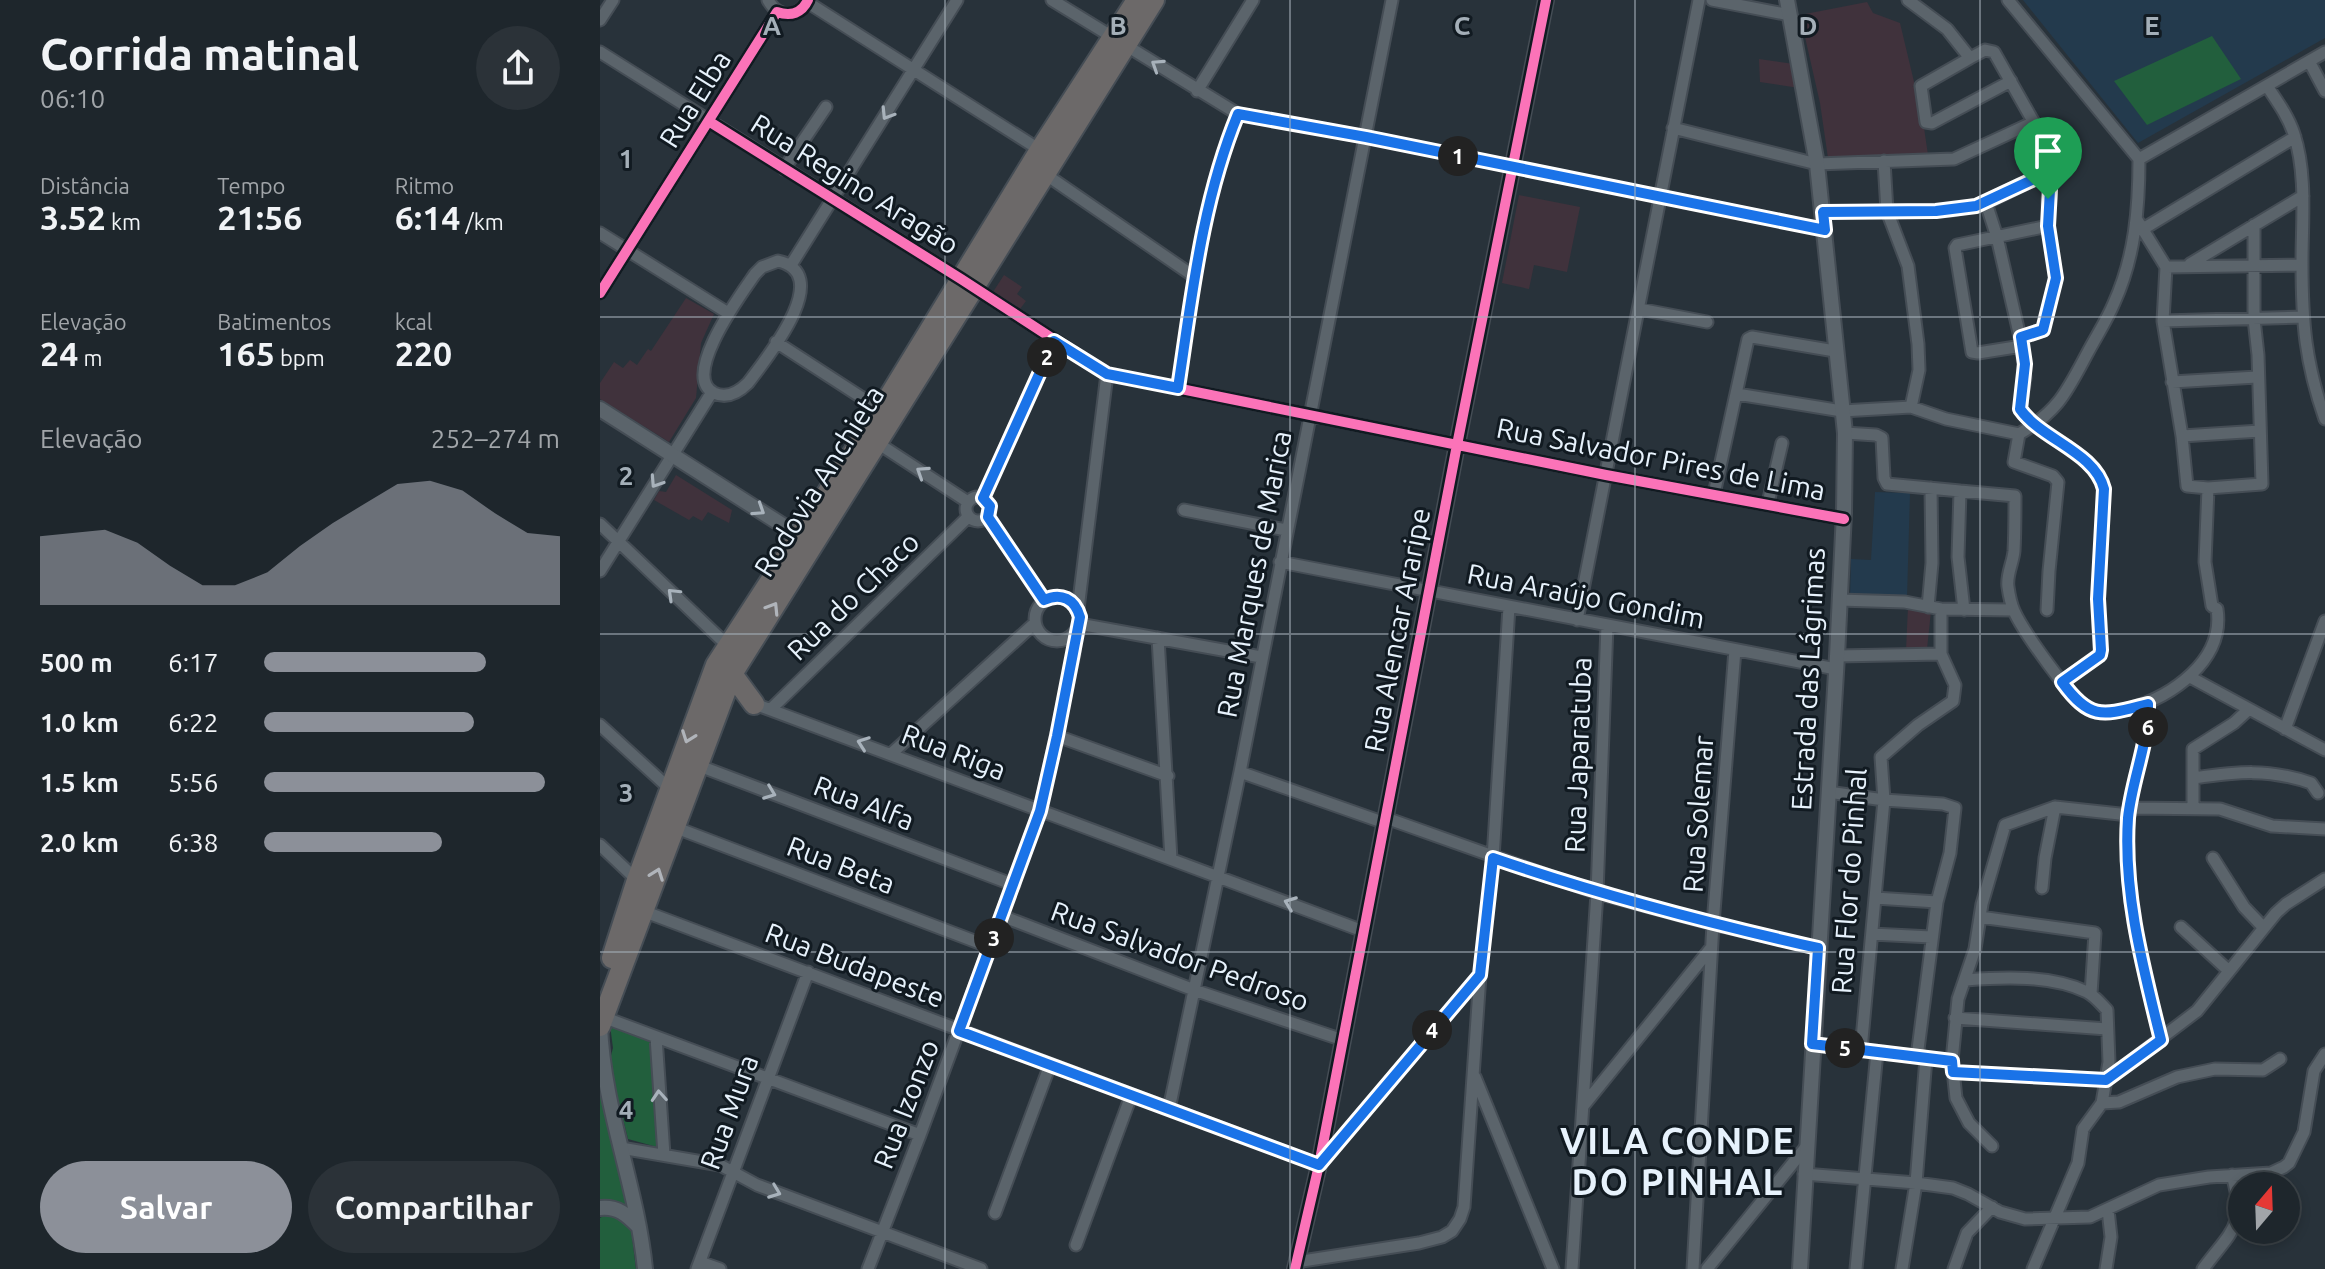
<!DOCTYPE html>
<html lang="pt">
<meta charset="utf-8">
<style>
body{margin:0;font-family:Ubuntu,sans-serif;background:#2b3238;color:#f1f3f6;height:100vh;display:flex;flex-direction:column;font-size:30px;white-space:nowrap}
*{box-sizing:border-box;margin:0}
p{font-size:26px;color:#a1a5a9}
.icon{flex:none;width:44px;height:44px;fill:none;stroke:currentColor;stroke-width:2;stroke-linecap:round;stroke-linejoin:round}
.map{position:relative;flex:1;overflow:hidden}
.sheet{display:flex;flex-direction:column;background:#1e262c;width:600px}
.sheet>*{flex:none}
.needle{width:52px;rotate:19deg}
.buttons{position:absolute;left:1628px;top:1172px;display:grid;gap:16px}
.buttons a{display:grid;place-items:center;width:72px;height:72px;border-radius:50%;background:#1e262c;box-shadow:0 4px 12px #0003,0 0 0 2px #3c4348;font-size:40px}
.pin{position:absolute;display:grid;place-items:center;width:68px;height:68px;color:#fff;margin:-82px -34px;border-radius:50% 50% 50% 0;rotate:-45deg;box-shadow:0 0 8px #0007}
.pin .icon{rotate:45deg}
.km{position:absolute;width:40px;height:40px;margin:-20px;border-radius:50%;background:#222;color:#fff;font-size:22px;line-height:40px;text-align:center}
.round{display:grid;place-items:center;flex:none;width:84px;height:84px;border-radius:42px;background:#2b3238}
.headline{display:flex;align-items:center;justify-content:space-between;height:136px;padding:0 40px}
h1{font-size:44px;font-weight:600;line-height:60px}
.metrics{display:grid;grid-template-columns:repeat(3,1fr);gap:12px;height:136px;padding:8px 40px}
.metrics div{display:grid;align-content:center}
.metrics b{font-size:34px;font-weight:600}
.metrics small{font-size:22px;font-weight:400}
.metrics p{font-size:22px}
.chart{height:224px;padding:16px 40px}
.chart p{display:flex;justify-content:space-between}
.chart svg{width:100%;height:144px;margin-top:8px;fill:#8c9099;opacity:.7}
.cta{display:flex;gap:16px;margin-top:auto;padding:16px 40px}
.cta a{flex:1;height:92px;border-radius:48px;background:#8c9099;color:#fff;font-size:32px;font-weight:600;line-height:92px;text-align:center}
.cta a+a{background:#2b3238;color:#f1f3f6}
ul{padding:0 40px;list-style:none;font-size:26px}
li{display:grid;grid-template-columns:128px 96px 1fr;align-items:center;height:60px}
li i{height:20px;border-radius:10px;background:#8c9099}
main{display:flex;flex:1;min-height:0}
.map>svg:first-child{display:block}
.built{fill:#233a4d}
.education{fill:#40323c}
.green{fill:#225f3d}
.lines{fill:none;stroke-linecap:round;stroke-linejoin:round}
.street-casing{stroke:#454d55;stroke-width:15}
.secondary-casing{stroke:#454d55;stroke-width:18}
.highway-casing{stroke:#454d55;stroke-width:24}
.street{stroke:#5b646b;stroke-width:11}
.secondary{stroke:#5b646b;stroke-width:14}
.highway{stroke:#6c6969;stroke-width:20}
.cycleway-casing{stroke:#111a21;stroke-width:15}
.cycleway{stroke:#fb73b8;stroke-width:10}
.oneway{stroke:#a8b2bb}
.oneway2{stroke:#b0b4ba}
.route-casing{stroke:#fff;stroke-width:16}
.route{stroke:#1a73e8;stroke-width:10}
.grid{fill:none;stroke:#a4afb8;stroke-width:2;stroke-opacity:0.55}
.labels{text-anchor:middle;stroke-width:6;stroke-linejoin:round;paint-order:stroke}
.street-label{font-size:28px;fill:#e7f2fc;stroke:#111a21}
.district-label{font-size:36px;font-weight:bold;letter-spacing:2px;fill:#e7f2fc;stroke:#111a21}
.grid-label{font-size:26px;text-anchor:middle;font-weight:bold;fill:#a4afb8;stroke:#111a21;stroke-width:6;stroke-linejoin:round;paint-order:stroke}
</style>
<main>
<section class="sheet">
<div class="headline"><div><h1>Corrida matinal</h1><p>06:10</p></div><a class="round"><svg class="icon" aria-label="share" viewBox="0 0 24 24"><path d="M12 15V3M7 8l5-5 5 5M5 13v7h14v-7"/></svg></a></div>
<div class="metrics">
<div><p>Distância</p><b>3.52<small> km</small></b></div>
<div><p>Tempo</p><b>21:56</b></div>
<div><p>Ritmo</p><b>6:14<small> /km</small></b></div>
</div>
<div class="metrics">
<div><p>Elevação</p><b>24<small> m</small></b></div>
<div><p>Batimentos</p><b>165<small> bpm</small></b></div>
<div><p>kcal</p><b>220</b></div>
</div>
<div class="chart"><p><span>Elevação</span>252–274 m</p>
<svg viewBox="0 0 160 44" preserveAspectRatio="none"><path d="M0 44V23L10 22L20 21L30 25L40 32L50 38L60 38L70 34L80 26L90 19L100 13L110 7L120 6L130 9L140 16L150 22L160 23V44z"/></svg>
</div>
<ul>
<li><b>500 m</b>6:17<i style="width:75%"></i></li>
<li><b>1.0 km</b>6:22<i style="width:71%"></i></li>
<li><b>1.5 km</b>5:56<i style="width:95%"></i></li>
<li><b>2.0 km</b>6:38<i style="width:60%"></i></li>
</ul>
<div class="cta"><a>Salvar</a><a>Compartilhar</a></div>
</section>
<div class="map">
<svg width="1725" height="1269" viewBox="0 0 1725 1269">
<rect width="100%" height="100%" fill="#28323a"/>
<path class="built" d="M1423 0H1725V38L1538 143Z
M1275 492 1310 493 1307 598H1250L1251 559 1271 560Z"/>
<path class="education" d="M1267 2 1273 13 1300 23 1315 86 1312 87H1318L1328 155 1228 158 1220 103 1200 15Z
M1159 59 1194 64 1199 88 1160 82Z
M919 195 980 207 967 272 934 265 929 289 902 283Z
M404 275 422 287 417 294 426 301 420 309 393 292Z
M86 298 114 314 101 343 96 398 69 442 0 399V383L14 362 23 368 30 360 37 365 48 349 51 351Z
M76 475 132 510 129 523 108 512 102 521 93 516 89 520 54 500 59 491 66 492Z
M1308 607 1331 611 1327 649 1306 650Z"/>
<path class="green" d="M1612 36 1641 79 1547 125 1514 81Z
M10 1025 50 1040 57 1147 28 1139 9 1063 13 1048Z
M0 1083 30 1207 0 1201Z
M7 1214 23 1217 31 1229 36 1269H0V1218Z"/>
<g class="lines">
<g class="street-casing">
<path id="street" d="M168 0C178 18 198 19 208 0
M452 0 638 114 766 137 1225 230
M1112 0 1190 15
M1308 0 1347 29 1370 58 1385 50 1394 52 1450 151 1452 164 1448 199V226L1456 278 1443 330 1421 337
M1408 0 1539 159
M207 2 440 150
M0 20 13 0
M0 52 361 279 507 374 1006 475 1244 519
M1370 58 1321 86 1326 122 1332 123 1411 81
M1709 61 1725 91
M1667 86C1677 101 1688 116 1694 134 1707 174 1702 221 1702 262 1702 322 1705 362 1725 419
M597 91 653 0
M1073 128 1217 164 1354 159 1434 122
M1539 159 1725 52
M1284 161 1287 211 1308 266 1318 344 1319 370 1311 407
M184 169 226 107
M445 174 595 277
M1386 203 1397 237 1422 346 1425 378 1420 409C1441 441 1495 450 1504 489L1498 599 1500 654 1462 682
M1223 212 1353 210 1386 203 1451 171
M1543 229 1695 137
M0 233 128 313
M178 261C236 274 166 359 148 383 139 392 127 399 114 393 80 376 142 293 155 274L162 267Z
M1590 264 1703 196
M191 265 357 0
M1566 267 1702 265
M0 293 177 12
M1039 309 1107 322
M1563 321 1703 317
M176 342 281 410
M1422 346 1378 353 1372 352 1355 248 1357 245 1448 226
M1572 382 1657 377
M578 388C592 296 602 202 638 114
M1137 394 1242 411 1311 407 1346 419 1419 434C1459 411 1467 391 1488 352 1497 335 1507 320 1514 303 1535 257 1539 208 1539 159
M1245 433 1276 435 1282 438 1284 478 1287 484 1360 491 1358 557 1364 610
M1419 434 1414 462 1453 476 1458 482 1449 571 1447 610
M1582 436 1660 431
M276 442 368 502
M1608 488 1662 484 1658 355 1654 319V225
M1360 491 1415 496C1415 514 1415 533 1414 551 1413 563 1406 575 1408 587 1409 594 1411 604 1414 611 1422 629 1475 706 1492 711 1502 715 1517 712 1528 709 1571 697 1625 661 1617 609L1612 606 1605 562 1608 488 1587 486 1582 436 1563 321 1566 267 1537 220
M1114 494 1148 339 1152 337 1235 351
M366 509a12 12 0 1 1 24 0a12 12 0 1 1-24 0Z
M383 498 454 341
M1168 503 1182 443
M584 510 686 530
M388 517 444 600
M0 524 128 646
M680 562 1236 669
M0 571 112 392
M435 619a22 22 0 1 1 44 0a22 22 0 1 1-44 0Z
M1239 600 1305 602 1341 609 1413 610
M1328 607 1332 563 1331 488
M478 609 507 374
M977 620 1099 0
M479 624 661 657
M558 638 571 859
M1237 656 1341 654
M1590 677 1725 750
M152 703 763 931
M1548 704C1549 743 1532 779 1528 818 1522 893 1543 967 1561 1040
M171 709 368 517
M0 725 70 789
M1685 729 1725 621
M457 736 568 776
M292 753 435 623
M97 765 414 885
M640 772 785 823
M1594 778C1638 772 1667 768 1711 783L1718 793
M1228 792 1284 800 1343 804 1355 808 1350 853 1337 902 1317 1057
M1530 808 1620 809 1672 826 1725 829
M1593 808V749L1634 723 1648 710
M786 818 997 893 1113 924 1218 948
M74 827 390 947
M0 845 37 880
M1613 858 1644 907 1663 927
M1442 888 1445 858 1455 807
M1275 898 1337 902
M43 911 719 1165 880 975
M402 916 594 990 743 1040
M1380 917 1495 933 1491 994
M1581 927 1629 971
M1272 934 1331 937
M1366 980C1404 977 1451 975 1487 992 1495 996 1501 1004 1507 1010L1509 1062 1502 1103 1483 1129 1478 1163 1433 1269
M3 1017 320 1135
M1355 1018 1507 1029
M56 1037 64 1155
M1212 1044 1352 1061
M1261 1050 1284 800 1281 757 1318 725 1353 701 1355 685 1341 654V609
M1353 1072 1506 1080 1597 1011 1676 913 1686 904 1725 879
M875 1077 953 1269
M1502 1103 1519 1102 1577 1077 1615 1069 1663 1070 1680 1059
M984 1105 1111 948
M569 1109 640 772 792 0
M1392 1146 1369 1123 1356 1098 1352 1061 1358 999 1375 949 1382 904 1405 825 1455 807 1529 815
M21 1148 120 1165 157 1185 381 1269
M1204 1174 1316 1183 1353 1188 1368 1194 1400 1212 1425 1219 1490 1217 1559 1185 1609 1177 1671 1173 1684 1167 1689 1163 1704 1132 1714 1071 1725 1054
M395 1213 450 1065
M476 1245 531 1096
M100 1262 120 1269
M696 1262 819 1243 842 1237 852 1231 860 1219 864 1207 880 975 893 858 909 607
M97 1269 208 972
M268 1269 320 1135 440 811 474 654 476 632
M972 1269 997 893 1007 625
M1093 1269 1113 924 1135 650
M1107 1269 1206 1147
M1256 1269 1277 1052
M1302 1269 1316 1183 1326 1058
M1354 1269 1367 1233 1392 1207
M1506 1269 1511 1237 1508 1210
M1603 1269C1631 1231 1647 1226 1632 1175"/>
</g>
<g class="secondary-casing">
<path id="secondary" d="M1187 0 1217 164 1245 433 1244 513 1237 656 1200 1269
M0 409 198 535
M0 1025C3 1109 37 1186 45 1269
M0 1208C18 1206 27 1215 39 1227
M695 1269 719 1165 857 445 946 0"/>
</g>
<g class="highway-casing">
<path id="highway" d="M132 674 154 704
M12 958 37 880 116 665 281 410 440 150 537 0
M0 1026 132 674 554 0"/>
</g>
<use href="#street" class="street"/>
<use href="#secondary" class="secondary"/>
<use href="#highway" class="highway"/>
<g class="cycleway-casing">
<path id="cycleway" d="M110 122 361 279 507 374 1006 475 1244 519
M0 293 177 12C191 17 202 13 208 0
M695 1269 719 1165 857 445 946 0"/>
</g>
<use href="#cycleway" class="cycleway"/>
</g>
<defs><path id="oneway-chevron" d="M-2-3.5L2.5 0L-2 3.5" fill="none" stroke-width="1.6" stroke-linecap="round" stroke-linejoin="round" transform="scale(2)"/></defs>
<g class="oneway">
<use href="#oneway-chevron" transform="translate(557 65) rotate(-147)"/>
<use href="#oneway-chevron" transform="translate(287 114) rotate(122)"/>
<use href="#oneway-chevron" transform="translate(322 472) rotate(-147)"/>
<use href="#oneway-chevron" transform="translate(56 482) rotate(123)"/>
<use href="#oneway-chevron" transform="translate(159 510) rotate(33)"/>
<use href="#oneway-chevron" transform="translate(73 594) rotate(-136)"/>
<use href="#oneway-chevron" transform="translate(263 743) rotate(-160)"/>
<use href="#oneway-chevron" transform="translate(170 793) rotate(21)"/>
<use href="#oneway-chevron" transform="translate(690 903) rotate(-159)"/>
<use href="#oneway-chevron" transform="translate(59 1096) rotate(-94)"/>
<use href="#oneway-chevron" transform="translate(175 1192) rotate(21)"/>
</g>
<g class="oneway2">
<use href="#oneway-chevron" transform="translate(173 608) rotate(-58)"/>
<use href="#oneway-chevron" transform="translate(88 737) rotate(110)"/>
<use href="#oneway-chevron" transform="translate(57 874) rotate(-70)"/>
</g>
<g class="lines">
<g class="route-casing">
<path id="route" d="M638 114 766 137 1225 230 1223 212 1336 211 1376 206 1451 171 1448 226 1456 278 1443 330 1421 337 1425 364 1420 409C1442 440 1495 452 1504 489L1498 599 1501 650 1500 655 1462 682C1491 722 1504 715 1548 704 1549 743 1532 779 1528 818 1523 893 1543 967 1561 1040L1506 1080 1353 1072 1352 1061 1212 1044 1218 948C1107 923 1000 895 893 858L880 975 719 1165 359 1031 440 811 457 736 480 617C475 599 461 592 444 600L388 517 390 506 383 498 454 341 507 374 578 388C592 296 602 201 638 114Z"/>
</g>
<use href="#route" class="route"/>
</g>
<path class="grid" d="M345 0V1269M690 0V1269M1035 0V1269M1380 0V1269M0 317H1725M0 634H1725M0 952H1725"/>
<g class="labels">
<g class="street-label">
<text transform="translate(95 99) rotate(-58)" y="10">Rua Elba</text>
<text transform="translate(255 184) rotate(32)" y="10">Rua Regino Aragão</text>
<text transform="translate(1061 459) rotate(11)" y="10">Rua Salvador Pires de Lima</text>
<text transform="translate(219 481) rotate(-58)" y="10">Rodovia Anchieta</text>
<text transform="translate(654 574) rotate(-79)" y="10">Rua Marques de Marica</text>
<text transform="translate(253 596) rotate(-44)" y="10">Rua do Chaco</text>
<text transform="translate(986 596) rotate(11)" y="10">Rua Araújo Gondim</text>
<text transform="translate(797 630) rotate(-79)" y="10">Rua Alencar Araripe</text>
<text transform="translate(1208 679) rotate(-87)" y="10">Estrada das Lágrimas</text>
<text transform="translate(354 752) rotate(21)" y="10">Rua Riga</text>
<text transform="translate(978 755) rotate(-88)" y="10">Rua Japaratuba</text>
<text transform="translate(264 803) rotate(21)" y="10">Rua Alfa</text>
<text transform="translate(1098 814) rotate(-86)" y="10">Rua Solemar</text>
<text transform="translate(241 865) rotate(21)" y="10">Rua Beta</text>
<text transform="translate(1249 881) rotate(-86)" y="10">Rua Flor do Pinhal</text>
<text transform="translate(580 956) rotate(20)" y="10">Rua Salvador Pedroso</text>
<text transform="translate(255 965) rotate(21)" y="10">Rua Budapeste</text>
<text transform="translate(306 1104) rotate(-69)" y="10">Rua Izonzo</text>
<text transform="translate(129 1112) rotate(-70)" y="10">Rua Mura</text>
</g>
<g class="district-label">
<text x="1078" y="1154">VILA CONDE<tspan x="1078" dy="41">DO PINHAL</tspan></text>
</g>
</g>
<g class="grid-label">
<text x="172" y="35">A</text>
<text x="518" y="35">B</text>
<text x="862" y="35">C</text>
<text x="1208" y="35">D</text>
<text x="1552" y="35">E</text>
<text x="26" y="168">1</text>
<text x="26" y="485">2</text>
<text x="26" y="802">3</text>
<text x="26" y="1119">4</text>
</g>
</svg>
<div class="buttons">
<a><svg class="needle" viewBox="-14 -14 28 28"><path d="M0-13l5 13h-10z" fill="#e53935"/><path d="M0 13l5-13h-10z" fill="#a1a5a9"/></svg></a>
</div>
<div class="pin" style="left:1448px;top:199px;background:#1e9e55"><svg class="icon" aria-label="arrive" viewBox="0 0 24 24"><path d="M6 21V4h12l-3 4 3 4H6"/></svg></div>
<b class="km" style="left:858px;top:156px">1</b>
<b class="km" style="left:447px;top:357px">2</b>
<b class="km" style="left:394px;top:938px">3</b>
<b class="km" style="left:832px;top:1030px">4</b>
<b class="km" style="left:1245px;top:1048px">5</b>
<b class="km" style="left:1548px;top:727px">6</b>
</div>
</main>
